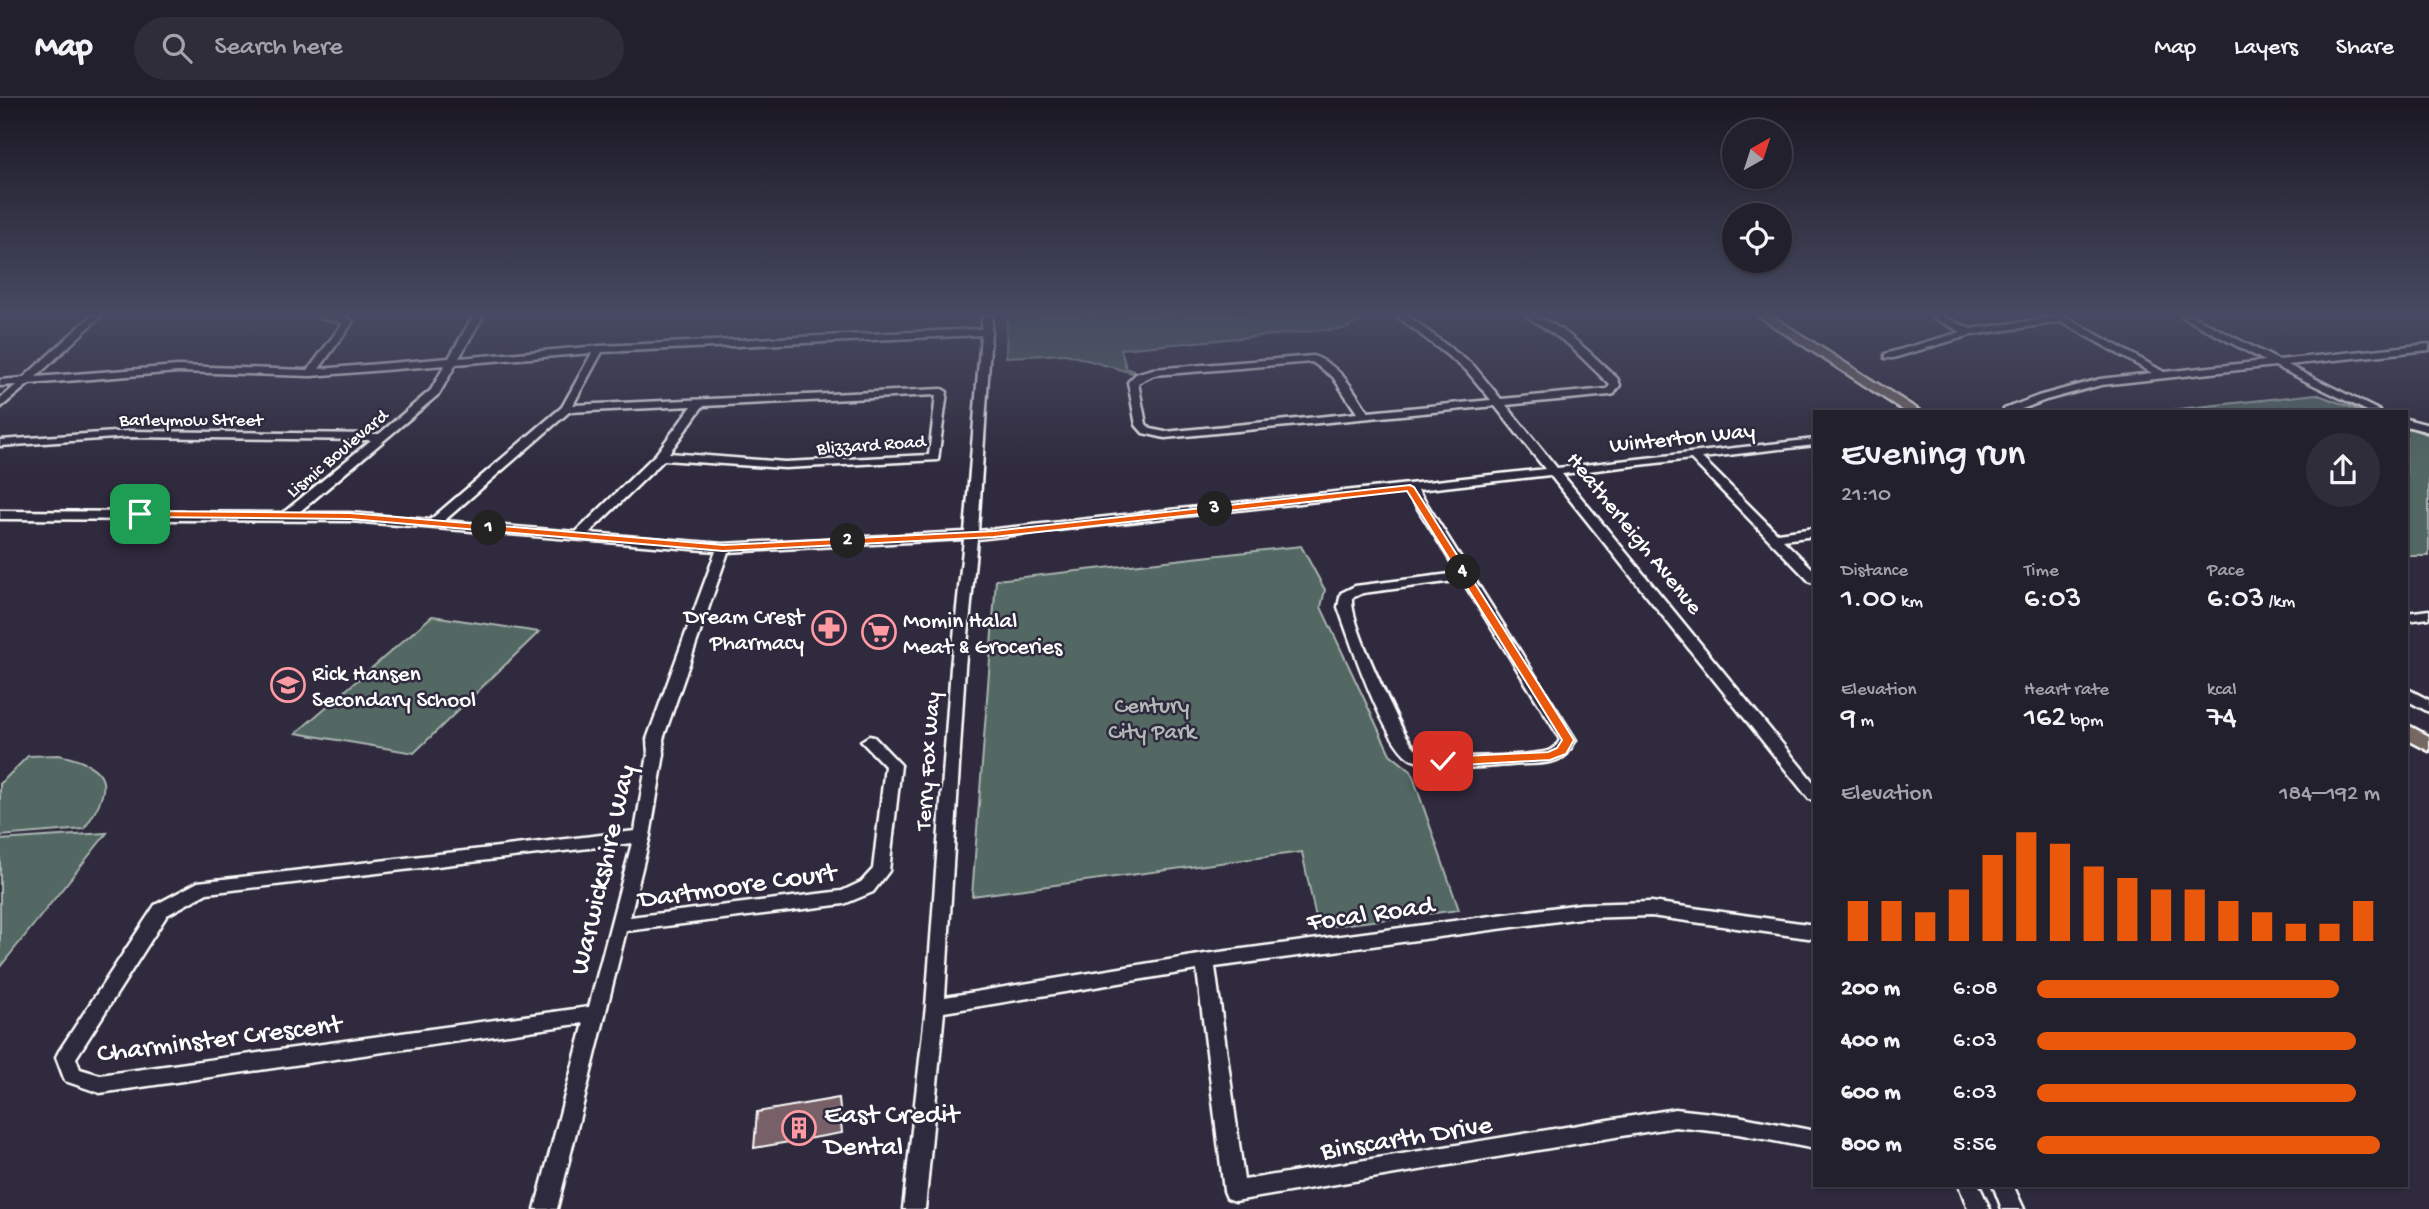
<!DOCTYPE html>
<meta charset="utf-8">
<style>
body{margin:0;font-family:"Gochi Hand",sans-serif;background:#2f2d3a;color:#f1f3f6;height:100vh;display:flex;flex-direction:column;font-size:26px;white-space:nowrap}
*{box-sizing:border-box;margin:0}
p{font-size:23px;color:#a3a3aa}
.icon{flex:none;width:38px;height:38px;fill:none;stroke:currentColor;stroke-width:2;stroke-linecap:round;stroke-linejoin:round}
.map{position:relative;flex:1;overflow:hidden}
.panel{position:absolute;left:1813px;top:312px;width:595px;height:777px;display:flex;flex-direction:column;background:#23202e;border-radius:0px;box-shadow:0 2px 5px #0004,0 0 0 2px #403e4a}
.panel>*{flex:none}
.needle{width:46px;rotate:39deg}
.fabs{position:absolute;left:1722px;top:21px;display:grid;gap:14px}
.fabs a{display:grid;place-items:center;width:70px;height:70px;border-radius:50%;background:#23202e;box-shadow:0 2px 5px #0004,0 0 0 2px #403e4a;font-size:35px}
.pin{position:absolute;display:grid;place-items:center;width:60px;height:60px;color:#fff;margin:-30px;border-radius:14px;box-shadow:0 4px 10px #0006}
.km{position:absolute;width:35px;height:35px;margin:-18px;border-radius:50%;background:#222;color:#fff;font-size:19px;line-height:35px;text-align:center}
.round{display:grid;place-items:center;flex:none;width:74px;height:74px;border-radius:37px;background:#2f2d3a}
.headline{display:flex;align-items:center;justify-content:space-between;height:119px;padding:0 28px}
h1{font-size:38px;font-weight:600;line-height:52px}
.figures{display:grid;grid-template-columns:repeat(3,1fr);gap:10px;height:119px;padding:7px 28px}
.figures div{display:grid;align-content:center}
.figures b{font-size:30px;font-weight:600}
.figures small{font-size:19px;font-weight:400}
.figures p{font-size:19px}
.chart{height:196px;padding:14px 28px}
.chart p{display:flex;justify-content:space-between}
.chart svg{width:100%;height:126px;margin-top:7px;stroke:#ea580c;stroke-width:6}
ul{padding:0 28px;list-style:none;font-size:23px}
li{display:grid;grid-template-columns:112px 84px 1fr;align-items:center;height:52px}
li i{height:18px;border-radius:9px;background:#ea580c}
header{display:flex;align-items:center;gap:42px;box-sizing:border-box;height:98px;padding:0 35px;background:#23202e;border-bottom:2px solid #403e4a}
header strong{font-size:33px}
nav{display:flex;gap:38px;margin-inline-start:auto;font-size:24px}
.search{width:490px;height:63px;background:#2f2d3a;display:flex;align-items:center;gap:18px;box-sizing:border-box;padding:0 24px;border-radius:38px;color:#a3a3aa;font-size:26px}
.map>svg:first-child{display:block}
.green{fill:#536862;stroke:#a9b4b0;stroke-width:2}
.building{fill:#786067;stroke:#fff;stroke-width:2}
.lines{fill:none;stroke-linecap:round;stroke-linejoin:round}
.minor-casing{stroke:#fff;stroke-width:5}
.major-casing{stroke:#fff;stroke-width:5}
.minor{fill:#2f2a3d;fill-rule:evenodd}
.major{fill:#766964;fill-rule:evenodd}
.route{fill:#ea580c;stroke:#fff;stroke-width:2}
.labels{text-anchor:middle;stroke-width:5;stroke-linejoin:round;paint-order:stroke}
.far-street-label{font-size:19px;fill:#fff;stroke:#2f2a3d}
.street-label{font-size:23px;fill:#fff;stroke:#2f2a3d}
.poi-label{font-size:23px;fill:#fff;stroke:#2f2a3d;text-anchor:start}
.park-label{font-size:23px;fill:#b2bbb8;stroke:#2f2a3d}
.near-street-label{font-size:28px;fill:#fff;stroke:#2f2a3d}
.near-poi-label{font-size:28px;fill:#fff;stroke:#2f2a3d;text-anchor:start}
</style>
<header>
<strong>Map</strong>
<div class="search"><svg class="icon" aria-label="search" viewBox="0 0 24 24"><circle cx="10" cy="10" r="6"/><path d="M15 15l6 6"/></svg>Search here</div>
<nav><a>Map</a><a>Layers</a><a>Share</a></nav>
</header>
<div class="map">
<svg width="2429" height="1111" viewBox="0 0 2429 1111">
<rect width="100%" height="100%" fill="#2f2a3d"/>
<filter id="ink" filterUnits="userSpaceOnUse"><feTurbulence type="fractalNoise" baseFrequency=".0143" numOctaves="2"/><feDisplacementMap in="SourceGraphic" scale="14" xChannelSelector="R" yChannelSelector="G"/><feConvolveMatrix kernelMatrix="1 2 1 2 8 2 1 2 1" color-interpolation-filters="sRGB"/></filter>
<g filter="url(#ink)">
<path class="green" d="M1007 218H1385L1348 228 1349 230 1121 251 1126 270 1138 275H1132L1066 256 1006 259Z
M2316 296 2361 313H2161Z
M2406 329 2429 337V458H2406Z
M1301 448 1325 492 1321 509 1390 656 1411 673 1459 812 1318 830 1302 754 972 798 996 482Z
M432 518 539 534 414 655 296 635Z
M59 657C112 668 114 689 84 731L0 738V686L28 658Z
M107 735 0 869V742Z"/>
<path class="building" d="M839 1000 842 1035 754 1050 757 1014Z"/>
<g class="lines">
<g class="minor-casing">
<path id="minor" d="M91 218H101L36 279 178 268 308 272 343 225 321 220 319 218H344L353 224 319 271 449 260 473 218H483L459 260 599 248 981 231 982 218H992L978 433 1545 371 1495 308 1165 340 1143 335 1136 327 1128 284 1136 276 1153 271 1313 258C1340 267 1353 291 1368 314L1491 302 1466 272 1397 218H1408L1474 268 1501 301 1607 291 1610 287 1568 246 1527 218C1556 218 1596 261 1617 280L1620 287 1614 296 1610 297 1506 307 1557 370 1815 341V347L1702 360 1777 435 1815 430V438L1783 442 1815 473V485L1810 484 1691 361 1562 376 1815 686V702L1809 701 1550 377 1418 392 1576 642C1573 646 1570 652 1567 656 1555 668 1526 665 1510 667 1479 669 1442 674 1413 662 1385 651 1349 539 1338 509L1341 495 1355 488 1458 475 1407 393 977 441 965 569 945 899 1205 856 1581 806 1651 804 1815 827V841L1651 818 1581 820 1215 869 1244 1082 1675 1011 1738 1018 1815 1033V1051L1738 1036 1675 1029 1235 1103 1227 1100 1224 1093 1197 872 944 914 925 1111H903L926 908 951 569 964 441 728 454 663 641 664 656 650 738 630 819 842 793 861 784 873 771 885 668 861 643 869 638 874 639 901 667 889 773 873 794 844 806 626 833 557 1111H535L584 925 100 995 65 983 56 959 59 953 155 807 198 784 635 733 648 656 647 641 716 453 350 423 0 421V413L283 415 371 342 129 339 0 348V342L129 333 379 336 431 292 445 267 311 278 178 274 29 286 0 310V301L16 287 0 288V282L23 280ZM981 237 965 434 723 446 589 435 664 362 785 370 938 362 947 294 942 291 573 307 602 254ZM592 255 562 309 430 422 350 415H298L439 296 456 266ZM1312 264 1333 279 1357 315 1165 334 1151 331 1146 326 1138 285 1154 277ZM936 297 929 357 785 364 669 355 703 308ZM692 308 656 356 576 434 444 423 569 314ZM1462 482 1556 634 1560 642C1557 647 1555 651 1549 653 1531 658 1438 662 1422 655 1414 651 1409 642 1404 634 1391 608 1350 525 1352 500L1363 495ZM632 745 589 909 100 977 80 971 76 960 167 817 207 795Z
M1931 218H1943L1971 231 2064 218 2164 274 2265 263 2181 218H2193L2278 262 2429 246V252L2288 267 2380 313H2367L2275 268 2101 287 2046 302 2017 313H2003L2004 311 2038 298 2100 281 2152 275 2062 224 1971 237 1893 260H1885V256L1961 234Z
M2406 321 2429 327V334L2406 328Z
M2429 512V520L2406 523V515Z
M2406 590 2429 602V614L2406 602Z
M1959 1087H1979L1990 1111H1968Z
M1993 1087H2013L2024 1111H2002Z"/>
</g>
<g class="major-casing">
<path id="major" d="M1758 218H1772L1920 313H1904Z
M2406 626 2429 638V653L2406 641Z"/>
</g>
<use href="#minor" class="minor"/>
<use href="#major" class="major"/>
</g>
</g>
<linearGradient id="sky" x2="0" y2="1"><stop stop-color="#1a1722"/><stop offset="0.58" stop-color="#474a62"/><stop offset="1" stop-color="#474a62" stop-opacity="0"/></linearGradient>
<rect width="2429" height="373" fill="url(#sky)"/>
<path class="route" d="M1410 387 1414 389 1574 642 1566 656 1550 662 1443 668 1437 663 1443 659 1548 654 1557 650 1562 642 1407 393 994 439 723 453 350 421 140 419 135 416 140 413 350 415 723 447 994 433Z"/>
<defs>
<g id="pharmacy-ring" transform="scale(1.75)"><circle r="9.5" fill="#2f2a3d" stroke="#ff9aa2" stroke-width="1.5"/><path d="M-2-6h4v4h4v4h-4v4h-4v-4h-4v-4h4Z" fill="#ff9aa2"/></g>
<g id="supermarket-ring" transform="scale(1.75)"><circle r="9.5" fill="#2f2a3d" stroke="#ff9aa2" stroke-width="1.5"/><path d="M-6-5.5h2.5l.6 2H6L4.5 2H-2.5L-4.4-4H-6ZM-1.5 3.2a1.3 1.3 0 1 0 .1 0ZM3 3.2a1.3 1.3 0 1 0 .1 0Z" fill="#ff9aa2"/></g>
<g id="school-ring" transform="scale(1.75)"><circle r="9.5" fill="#2f2a3d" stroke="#ff9aa2" stroke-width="1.5"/><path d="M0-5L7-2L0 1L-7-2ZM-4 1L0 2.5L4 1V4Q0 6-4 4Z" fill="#ff9aa2"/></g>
<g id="building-ring" transform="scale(1.75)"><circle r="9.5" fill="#2f2a3d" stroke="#ff9aa2" stroke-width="1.5"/><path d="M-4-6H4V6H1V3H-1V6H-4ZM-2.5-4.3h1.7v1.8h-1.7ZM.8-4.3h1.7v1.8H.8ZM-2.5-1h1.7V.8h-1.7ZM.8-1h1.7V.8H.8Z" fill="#ff9aa2"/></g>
</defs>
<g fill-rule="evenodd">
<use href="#pharmacy-ring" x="829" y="530"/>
<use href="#supermarket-ring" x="879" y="534"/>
<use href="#school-ring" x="288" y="587"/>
<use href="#building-ring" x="799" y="1030"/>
</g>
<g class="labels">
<g class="far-street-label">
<text x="191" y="327">Barleymow Street</text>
<text transform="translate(871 345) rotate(-4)" y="7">Blizzard Road</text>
<text transform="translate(336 354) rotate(-40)" y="7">Lismic Boulevard</text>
</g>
<g class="street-label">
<text transform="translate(1682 338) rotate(-6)" y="8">Winterton Way</text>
<text transform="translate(1636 434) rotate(51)" y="8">Heatherleigh Avenue</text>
<text transform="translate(926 663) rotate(-86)" y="8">Terry Fox Way</text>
</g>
<g class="poi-label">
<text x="804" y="525" text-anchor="end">Dream Crest<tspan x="804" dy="26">Pharmacy</tspan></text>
<text x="903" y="529">Momin Halal<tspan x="903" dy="26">Meat &amp; Groceries</tspan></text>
<text x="312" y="582">Rick Hansen<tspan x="312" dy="26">Secondary School</tspan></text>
</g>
<g class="park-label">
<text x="1152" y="614">Century<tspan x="1152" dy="26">City Park</tspan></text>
</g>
<g class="near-street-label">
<text transform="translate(600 771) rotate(-77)" y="10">Warwickshire Way</text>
<text transform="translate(737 785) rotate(-8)" y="10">Dartmoore Court</text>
<text transform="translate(1370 813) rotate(-8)" y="10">Focal Road</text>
<text transform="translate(219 938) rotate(-7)" y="10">Charminster Crescent</text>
<text transform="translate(1406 1037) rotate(-9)" y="10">Binscarth Drive</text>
</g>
<g class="near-poi-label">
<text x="824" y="1024">East Credit<tspan x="824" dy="32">Dental</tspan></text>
</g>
</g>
</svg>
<div class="fabs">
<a><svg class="needle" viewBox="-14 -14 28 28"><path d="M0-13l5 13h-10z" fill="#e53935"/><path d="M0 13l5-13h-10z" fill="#a3a3aa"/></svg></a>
<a><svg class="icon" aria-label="locate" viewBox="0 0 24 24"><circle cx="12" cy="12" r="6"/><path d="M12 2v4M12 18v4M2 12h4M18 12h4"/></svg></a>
</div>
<div class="pin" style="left:140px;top:416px;background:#1e9e55"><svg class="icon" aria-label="arrive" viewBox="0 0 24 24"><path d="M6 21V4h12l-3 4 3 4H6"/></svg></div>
<div class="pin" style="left:1443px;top:663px;background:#d93025"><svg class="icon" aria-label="check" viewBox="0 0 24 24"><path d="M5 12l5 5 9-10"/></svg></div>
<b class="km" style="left:489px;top:430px">1</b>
<b class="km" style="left:848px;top:443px">2</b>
<b class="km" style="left:1215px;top:411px">3</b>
<b class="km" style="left:1463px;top:474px">4</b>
<section class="panel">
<div class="headline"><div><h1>Evening run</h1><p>21:10</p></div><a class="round"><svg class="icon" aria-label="share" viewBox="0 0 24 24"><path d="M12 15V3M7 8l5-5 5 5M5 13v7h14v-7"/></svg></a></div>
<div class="figures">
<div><p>Distance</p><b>1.00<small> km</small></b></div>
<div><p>Time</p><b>6:03</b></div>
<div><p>Pace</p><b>6:03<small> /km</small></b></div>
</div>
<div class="figures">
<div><p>Elevation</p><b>9<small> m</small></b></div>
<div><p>Heart rate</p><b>162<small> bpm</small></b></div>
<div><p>kcal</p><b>74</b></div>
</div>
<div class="chart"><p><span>Elevation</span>184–192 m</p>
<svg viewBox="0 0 160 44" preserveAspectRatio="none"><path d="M5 44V30M15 44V30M25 44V34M35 44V26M45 44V14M55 44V6M65 44V10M75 44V18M85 44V22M95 44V26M105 44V26M115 44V30M125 44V34M135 44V38M145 44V38M155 44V30"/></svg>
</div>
<ul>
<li><b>200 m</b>6:08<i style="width:88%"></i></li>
<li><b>400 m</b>6:03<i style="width:93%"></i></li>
<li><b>600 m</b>6:03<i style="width:93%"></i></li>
<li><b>800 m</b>5:56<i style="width:100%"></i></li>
</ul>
</section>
</div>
